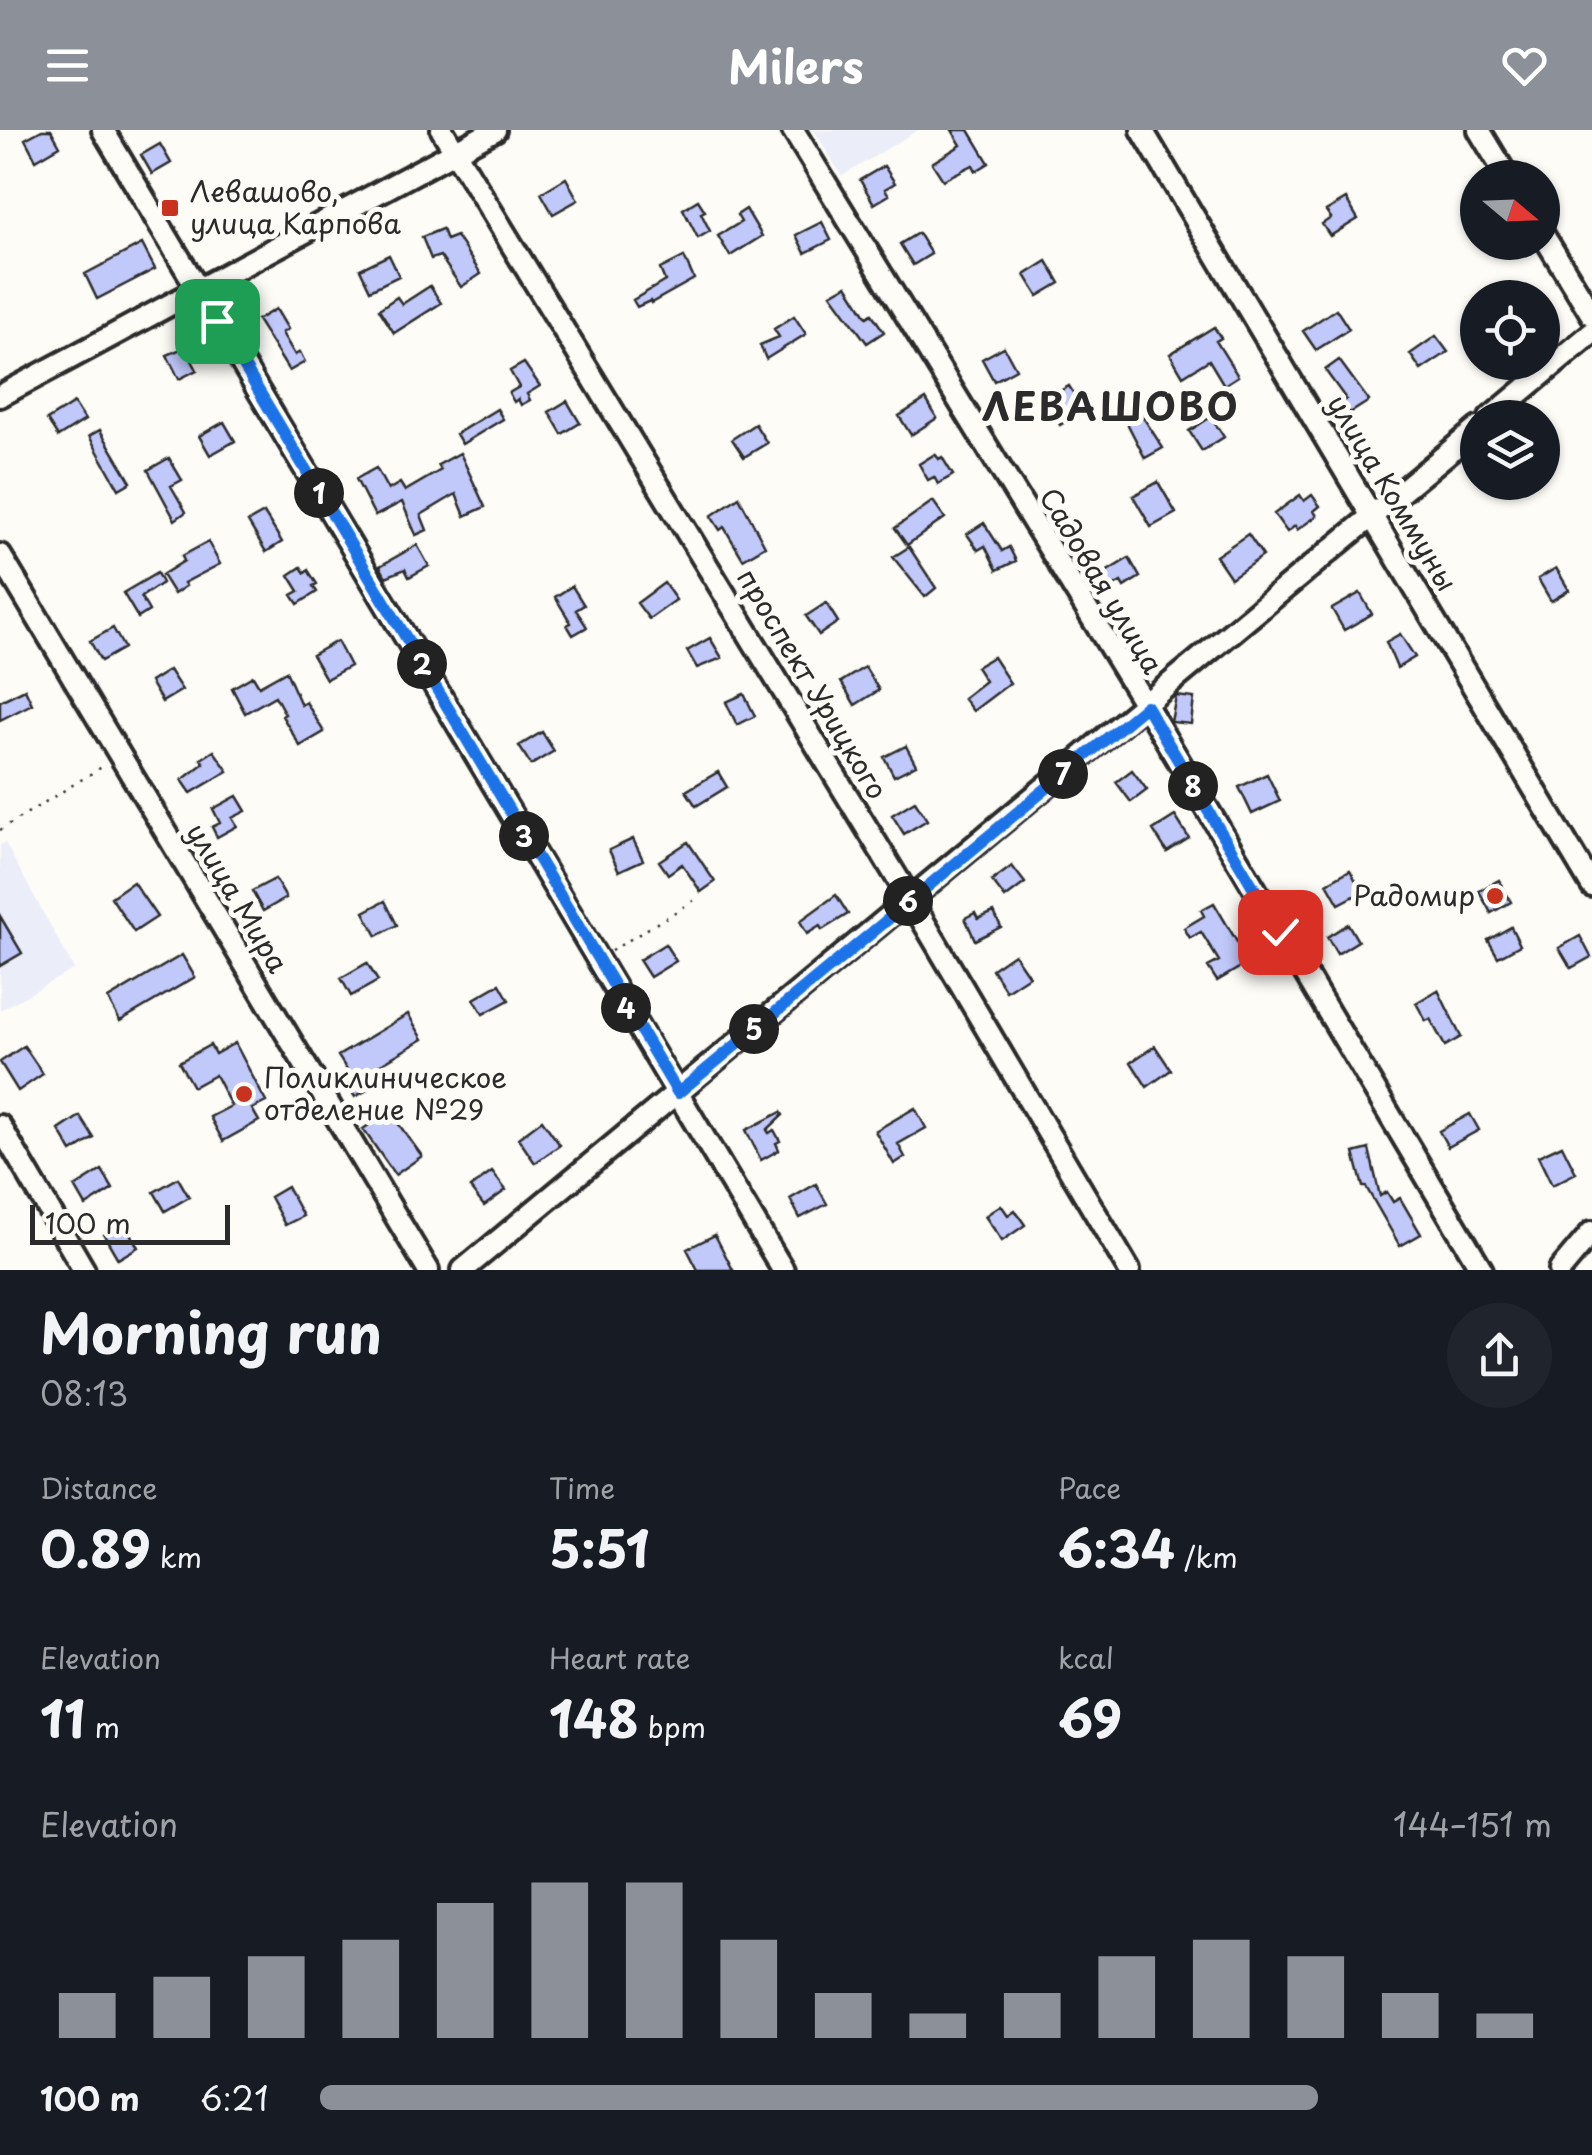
<!DOCTYPE html>
<meta charset="utf-8">
<style>
body{margin:0;font-family:"Playpen Sans",sans-serif;background:#20242c;color:#f1f3f6;height:100vh;display:flex;flex-direction:column;font-size:38px;white-space:nowrap}
*{box-sizing:border-box;margin:0}
p{font-size:32px;color:#9ea1a6}
.icon{flex:none;width:55px;height:55px;fill:none;stroke:currentColor;stroke-width:2;stroke-linecap:round;stroke-linejoin:round}
.map{position:relative;height:1140px;overflow:hidden}
.panel{display:flex;flex-direction:column;background:#171b24;flex:1}
.panel>*{flex:none}
.needle{width:65px;rotate:109deg}
.buttons{position:absolute;left:1460px;top:30px;display:grid;gap:20px}
.buttons a{display:grid;place-items:center;width:100px;height:100px;border-radius:50%;background:#171b24;box-shadow:0 2px 8px #0004;font-size:50px}
.scale{position:absolute;left:30px;bottom:25px;width:200px;box-sizing:border-box;padding-left:10px;border:5px solid #2b2b2b;border-top:0;font-size:28px;line-height:35px;white-space:nowrap;color:#2b2b2b;-webkit-text-stroke:8px #fdfcf7;paint-order:stroke}
.pin{position:absolute;display:grid;place-items:center;width:85px;height:85px;color:#fff;margin:-42px;border-radius:20px;box-shadow:0 5px 15px #0006}
.km{position:absolute;width:50px;height:50px;margin:-25px;border-radius:50%;background:#222;color:#fff;font-size:28px;line-height:50px;text-align:center}
.round{display:grid;place-items:center;flex:none;width:105px;height:105px;border-radius:52px;background:#20242c}
.head{display:flex;align-items:center;justify-content:space-between;height:170px;padding:0 40px}
h1{font-size:55px;font-weight:700;line-height:75px}
.figures{display:grid;grid-template-columns:repeat(3,1fr);gap:15px;height:170px;padding:10px 40px}
.figures div{display:grid;align-content:center}
.figures b{font-size:50px;font-weight:700}
.figures small{font-size:28px;font-weight:400}
.figures p{font-size:28px}
.chart{height:280px;padding:20px 40px}
.chart p{display:flex;justify-content:space-between}
.chart svg{width:100%;height:180px;margin-top:10px;stroke:#8c9099;stroke-width:6}
ul{padding:0 40px;list-style:none;font-size:32px}
li{display:grid;grid-template-columns:160px 120px 1fr;align-items:center;height:75px}
li i{height:25px;border-radius:12px;background:#8c9099}
header{display:flex;justify-content:space-between;align-items:center;height:130px;padding:0 40px;background:#8c9099;color:#fff;font-size:45px;font-weight:700}
.map>svg:first-child{display:block}
.built{fill:#ebedf8}
.building{fill:#c1c9fb;stroke:#2b2b2b;stroke-width:2.5}
.lines{fill:none;stroke-linecap:round;stroke-linejoin:round}
.minor-casing{stroke:#2b2b2b;stroke-width:28}
.path{stroke:#2b2b2b;stroke-width:2.5;stroke-dasharray:2.5 8;stroke-linecap:butt}
.minor{stroke:#fdfcf7;stroke-width:20}
.route-casing{stroke:#fff;stroke-width:20}
.route{stroke:#1a73e8;stroke-width:12}
.poi-dot{fill:#c8321e;stroke:#fdfcf7;stroke-width:4}
.labels{text-anchor:middle;stroke-width:10;stroke-linejoin:round;paint-order:stroke}
.poi-label{font-size:28px;fill:#2b2b2b;stroke:#fdfcf7;text-anchor:start}
.street-label{font-size:28px;fill:#2b2b2b;stroke:#fdfcf7}
.district-label{font-size:38px;font-weight:bold;letter-spacing:2.5px;fill:#2b2b2b;stroke:#fdfcf7}
</style>
<header><svg class="icon" aria-label="menu" viewBox="0 0 24 24"><path d="M4 6h16M4 12h16M4 18h16"/></svg>Milers<svg class="icon" aria-label="heart" viewBox="0 0 24 24"><path d="M12 20l-8-8c-3-5 5-10 8-4 3-6 11-1 8 4z"/></svg></header>
<div class="map">
<svg width="1592" height="1140" viewBox="0 0 1592 1140">
<rect width="100%" height="100%" fill="#fdfcf7"/>
<filter id="ink" filterUnits="userSpaceOnUse"><feTurbulence type="fractalNoise" baseFrequency=".01" numOctaves="2"/><feDisplacementMap in="SourceGraphic" scale="20" xChannelSelector="R" yChannelSelector="G"/><feConvolveMatrix kernelMatrix="1 2 1 2 8 2 1 2 1" color-interpolation-filters="sRGB"/></filter>
<g filter="url(#ink)">
<path class="built" d="M814 0H918L842 46Z
M5 713 74 839 0 880V715Z"/>
<path class="building" d="M42 0H51L60 16 36 30 25 9Z
M952 0H969L989 33 976 41 973 35 943 50 932 33 961 15Z
M160 14 171 33 152 44 141 25Z
M884 36 895 53 885 59 889 65 874 74 860 50Z
M566 48 578 70 553 84 541 63Z
M1346 69 1358 89 1330 106 1322 94 1331 88 1326 81Z
M698 70 705 81 701 83 710 101 698 108 683 79Z
M746 79 762 106 730 126 718 106 741 92 737 85Z
M822 92 831 110 805 123 796 105Z
M442 99 446 110 456 106 481 144 461 157 440 126 431 129 422 107Z
M918 103 931 124 913 135 900 114Z
M142 114 155 139 97 169 85 144Z
M389 125 399 146 370 160 360 139Z
M684 127 694 149 651 173 650 171 637 177 633 170 665 151 660 139Z
M1047 131 1060 153 1038 166 1025 145Z
M847 155 867 187 872 184 884 202 867 213 831 164Z
M430 156 441 173 394 203 379 179 397 167 402 174Z
M276 179 288 199 282 203 295 225 300 222 305 232 289 241 257 190Z
M1336 179 1349 199 1316 220 1303 201Z
M794 186 806 204 766 229 760 215 779 207 774 199Z
M1214 197 1221 208 1216 211 1238 246 1224 255 1209 230 1183 246 1170 224Z
M1436 206 1448 222 1421 240 1410 224Z
M185 217 197 240 179 249 167 225Z
M1004 217 1016 239 994 251 982 229Z
M1339 230 1369 271 1350 283 1342 272 1346 269 1325 240Z
M524 233 540 256 527 264 530 270 521 275 518 269 514 272 509 263 519 257 510 241Z
M1069 256 1084 280 1060 295 1044 270Z
M926 269 937 288 911 305 899 286Z
M567 271 580 293 562 304 549 282Z
M74 273 85 290 58 307 47 290Z
M497 279 503 289 462 314 456 304Z
M1139 281 1163 318 1145 328 1125 289Z
M1211 287 1224 307 1202 321 1189 301Z
M224 292 235 311 210 325 199 306Z
M755 294 767 313 744 327 732 309Z
M100 300 131 352 119 359 89 306Z
M460 323 485 377 465 386 456 364 421 385 427 400 416 405 402 372 375 386 356 349 376 338 388 360 400 353 405 361 441 340 438 335Z
M935 324 939 329 942 327 953 345 938 354 934 347 928 350 919 334Z
M169 328 182 350 171 356 186 382 175 390 148 340Z
M1158 352 1176 383 1151 397 1133 366Z
M1300 365 1304 371 1312 365 1320 376 1314 381 1317 386 1297 400 1295 396 1287 402 1274 384Z
M739 367 765 416 743 429 724 397 720 400 711 386Z
M933 371 945 388 907 415 895 398Z
M264 383 282 412 266 422 248 392Z
M984 393 1002 421 1009 417 1016 431 997 440 985 416 978 420 967 404Z
M1248 404 1263 426 1231 448 1216 426Z
M208 412 220 434 184 453 186 456 174 464 162 445 184 431 182 426Z
M417 415 429 436 409 447 405 439 386 447 380 436Z
M909 417 936 458 925 467 893 427Z
M1129 428 1140 447 1124 457 1121 452 1109 459 1101 445Z
M301 437 305 443 308 440 317 454 313 456 317 462 298 474 292 465 299 461 289 445Z
M1556 438 1569 460 1551 471 1538 449Z
M157 443 162 453 141 467 149 481 138 488 123 463Z
M664 453 676 470 649 489 637 473Z
M572 456 584 475 576 480 587 497 573 505 567 495 571 493 555 467Z
M1360 463 1372 484 1344 500 1332 479Z
M826 473 838 492 819 505 806 486Z
M113 498 124 518 101 531 90 511Z
M1400 504 1415 527 1397 538 1386 512Z
M710 508 722 528 697 538 687 521Z
M337 511 350 536 326 549 312 525Z
M993 527 1010 553 973 581 963 568 985 551 976 537Z
M865 537 879 560 855 575 841 552Z
M169 540 182 560 162 572 150 552Z
M286 541 301 575 306 572 324 602 300 616 282 586 285 584 275 566 245 583 232 558 253 546 259 556Z
M25 559 32 574 0 590V571Z
M744 564 755 586 737 595 726 572Z
M1176 566 1194 568 1191 594 1171 592Z
M542 602 554 621 531 635 519 616Z
M906 616 916 635 894 646 884 627Z
M214 621 228 641 191 663 182 650 204 633 201 629Z
M1132 640 1147 660 1131 672 1116 652Z
M718 642 727 657 696 676 686 661Z
M1267 644 1280 671 1252 684 1239 657Z
M237 666 246 681 232 688 237 696 217 707 212 697 220 693 213 679Z
M915 671 927 690 904 704 892 685Z
M1175 686 1189 708 1167 722 1153 700Z
M633 709 643 730 619 741 609 720Z
M688 712 715 752 701 762 682 734 668 744 659 731Z
M1012 736 1025 753 1005 768 992 751Z
M1350 740 1362 762 1339 774 1327 753Z
M275 749 286 768 263 781 252 761Z
M1499 750 1511 772 1491 783 1479 761Z
M133 752 157 787 134 802 111 767Z
M836 765 848 784 822 800 820 796 807 804 800 791Z
M385 771 397 795 377 806 364 782Z
M1214 773 1249 832 1217 851 1208 837 1219 831 1201 802 1190 808 1184 798 1204 786 1201 780Z
M994 782 1001 797 975 810 965 788 975 783 978 789Z
M0 786 22 823 0 836Z
M1348 794 1358 811 1337 824 1327 807Z
M1511 797 1520 815 1498 827 1488 810Z
M1580 806 1591 827 1571 838 1559 818Z
M665 814 676 831 650 847 639 830Z
M1014 824 1029 846 1006 861 992 839Z
M182 825 195 847 120 891 108 869Z
M367 833 378 851 351 866 341 848Z
M500 854 509 870 483 884 474 869Z
M1438 860 1461 907 1445 916 1430 889 1426 891 1416 873Z
M408 884 423 909 376 937 384 950 355 967 345 952 352 948 338 926Z
M235 913 266 972 252 979 259 991 223 1011 210 987 231 976 215 945 193 957 179 932 210 915 215 924Z
M24 916 43 944 18 961 0 932Z
M1155 916 1171 940 1147 957 1131 932Z
M915 978 926 998 898 1014 905 1027 894 1034 875 1001Z
M389 981 422 1026 395 1045 363 999Z
M781 982 783 985 767 1000 769 1003 774 1000 780 1011 776 1013 779 1020 761 1030 746 1000Z
M1470 984 1479 1000 1448 1017 1439 1001Z
M80 986 94 1008 72 1022 59 1000Z
M542 990 560 1015 535 1033 518 1008Z
M1562 1015 1576 1043 1552 1055 1538 1026Z
M1369 1019 1380 1066 1387 1062 1393 1072 1400 1068 1421 1104 1400 1116 1366 1057H1363L1354 1023Z
M102 1040 113 1059 86 1076 75 1057Z
M492 1042 506 1060 484 1076 470 1058Z
M178 1048 189 1067 165 1081 154 1062Z
M816 1054 827 1074 800 1088 790 1069Z
M287 1057 303 1086 285 1095 270 1067Z
M1001 1075 1008 1085 1015 1080 1025 1095 1002 1111 985 1086Z
M124 1093 138 1117 118 1129 104 1105Z
M715 1105 733 1140H698L687 1119Z"/>
<g class="lines">
<g class="minor-casing">
<path id="minor" d="M103 0 783 1140
M442 0 910 769 1129 1140
M793 0 1146 576 1482 1140
M1142 0 1592 756
M1479 0 1508 48
M1542 103 1592 185
M0 266 495 0
M1490 288 1592 203
M0 425 428 1140
M0 996 84 1140
M463 1140 1478 298
M1560 1140 1592 1102"/>
</g>
<path class="path" d="M0 700 105 635
M611 821 698 768"/>
<use href="#minor" class="minor"/>
</g>
</g>
<g class="lines" filter="url(#ink)">
<g class="route-casing">
<path id="route" d="M217 191 678 963 1146 576 1280 802"/>
</g>
<use href="#route" class="route"/>
</g>
<g class="poi-dot">
<rect x="160" y="68" width="20" height="20" rx="5"/>
<circle cx="1495" cy="766" r="10"/>
<circle cx="244" cy="964" r="10"/>
</g>
<g class="labels">
<g class="poi-label">
<text x="190" y="72">Левашово,<tspan x="190" dy="32">улица Карпова</tspan></text>
<text x="1475" y="776" text-anchor="end">Радомир</text>
<text x="264" y="958">Поликлиническое<tspan x="264" dy="32">отделение №29</tspan></text>
</g>
<g class="street-label">
<text transform="translate(1392 363) rotate(59)" y="10">улица Коммуны</text>
<text transform="translate(1101 451) rotate(59)" y="10">Садовая улица</text>
<text transform="translate(812 554) rotate(59)" y="10">проспект Урицкого</text>
<text transform="translate(237 768) rotate(59)" y="10">улица Мира</text>
</g>
<g class="district-label">
<text x="1111" y="291">ЛЕВАШОВО</text>
</g>
</g>
</svg>
<div class="buttons">
<a><svg class="needle" viewBox="-14 -14 28 28"><path d="M0-13l5 13h-10z" fill="#e53935"/><path d="M0 13l5-13h-10z" fill="#9ea1a6"/></svg></a>
<a><svg class="icon" aria-label="locate" viewBox="0 0 24 24"><circle cx="12" cy="12" r="6"/><path d="M12 2v4M12 18v4M2 12h4M18 12h4"/></svg></a>
<a><svg class="icon" aria-label="layers" viewBox="0 0 24 24"><path d="M12 4l9 5-9 5-9-5zM3 14l9 5 9-5"/></svg></a>
</div>
<div class="scale">100 m</div>
<div class="pin" style="left:217px;top:191px;background:#1e9e55"><svg class="icon" aria-label="arrive" viewBox="0 0 24 24"><path d="M6 21V4h12l-3 4 3 4H6"/></svg></div>
<div class="pin" style="left:1280px;top:802px;background:#d93025"><svg class="icon" aria-label="check" viewBox="0 0 24 24"><path d="M5 12l5 5 9-10"/></svg></div>
<b class="km" style="left:319px;top:363px">1</b>
<b class="km" style="left:422px;top:534px">2</b>
<b class="km" style="left:524px;top:706px">3</b>
<b class="km" style="left:626px;top:878px">4</b>
<b class="km" style="left:754px;top:899px">5</b>
<b class="km" style="left:908px;top:771px">6</b>
<b class="km" style="left:1063px;top:644px">7</b>
<b class="km" style="left:1193px;top:656px">8</b>
</div>
<section class="panel">
<div class="head"><div><h1>Morning run</h1><p>08:13</p></div><a class="round"><svg class="icon" aria-label="share" viewBox="0 0 24 24"><path d="M12 15V3M7 8l5-5 5 5M5 13v7h14v-7"/></svg></a></div>
<div class="figures">
<div><p>Distance</p><b>0.89<small> km</small></b></div>
<div><p>Time</p><b>5:51</b></div>
<div><p>Pace</p><b>6:34<small> /km</small></b></div>
</div>
<div class="figures">
<div><p>Elevation</p><b>11<small> m</small></b></div>
<div><p>Heart rate</p><b>148<small> bpm</small></b></div>
<div><p>kcal</p><b>69</b></div>
</div>
<div class="chart"><p><span>Elevation</span>144–151 m</p>
<svg viewBox="0 0 160 44" preserveAspectRatio="none"><path d="M5 44V33M15 44V29M25 44V24M35 44V20M45 44V11M55 44V6M65 44V6M75 44V20M85 44V33M95 44V38M105 44V33M115 44V24M125 44V20M135 44V24M145 44V33M155 44V38"/></svg>
</div>
<ul>
<li><b>100 m</b>6:21<i style="width:81%"></i></li>
</ul>
</section>
